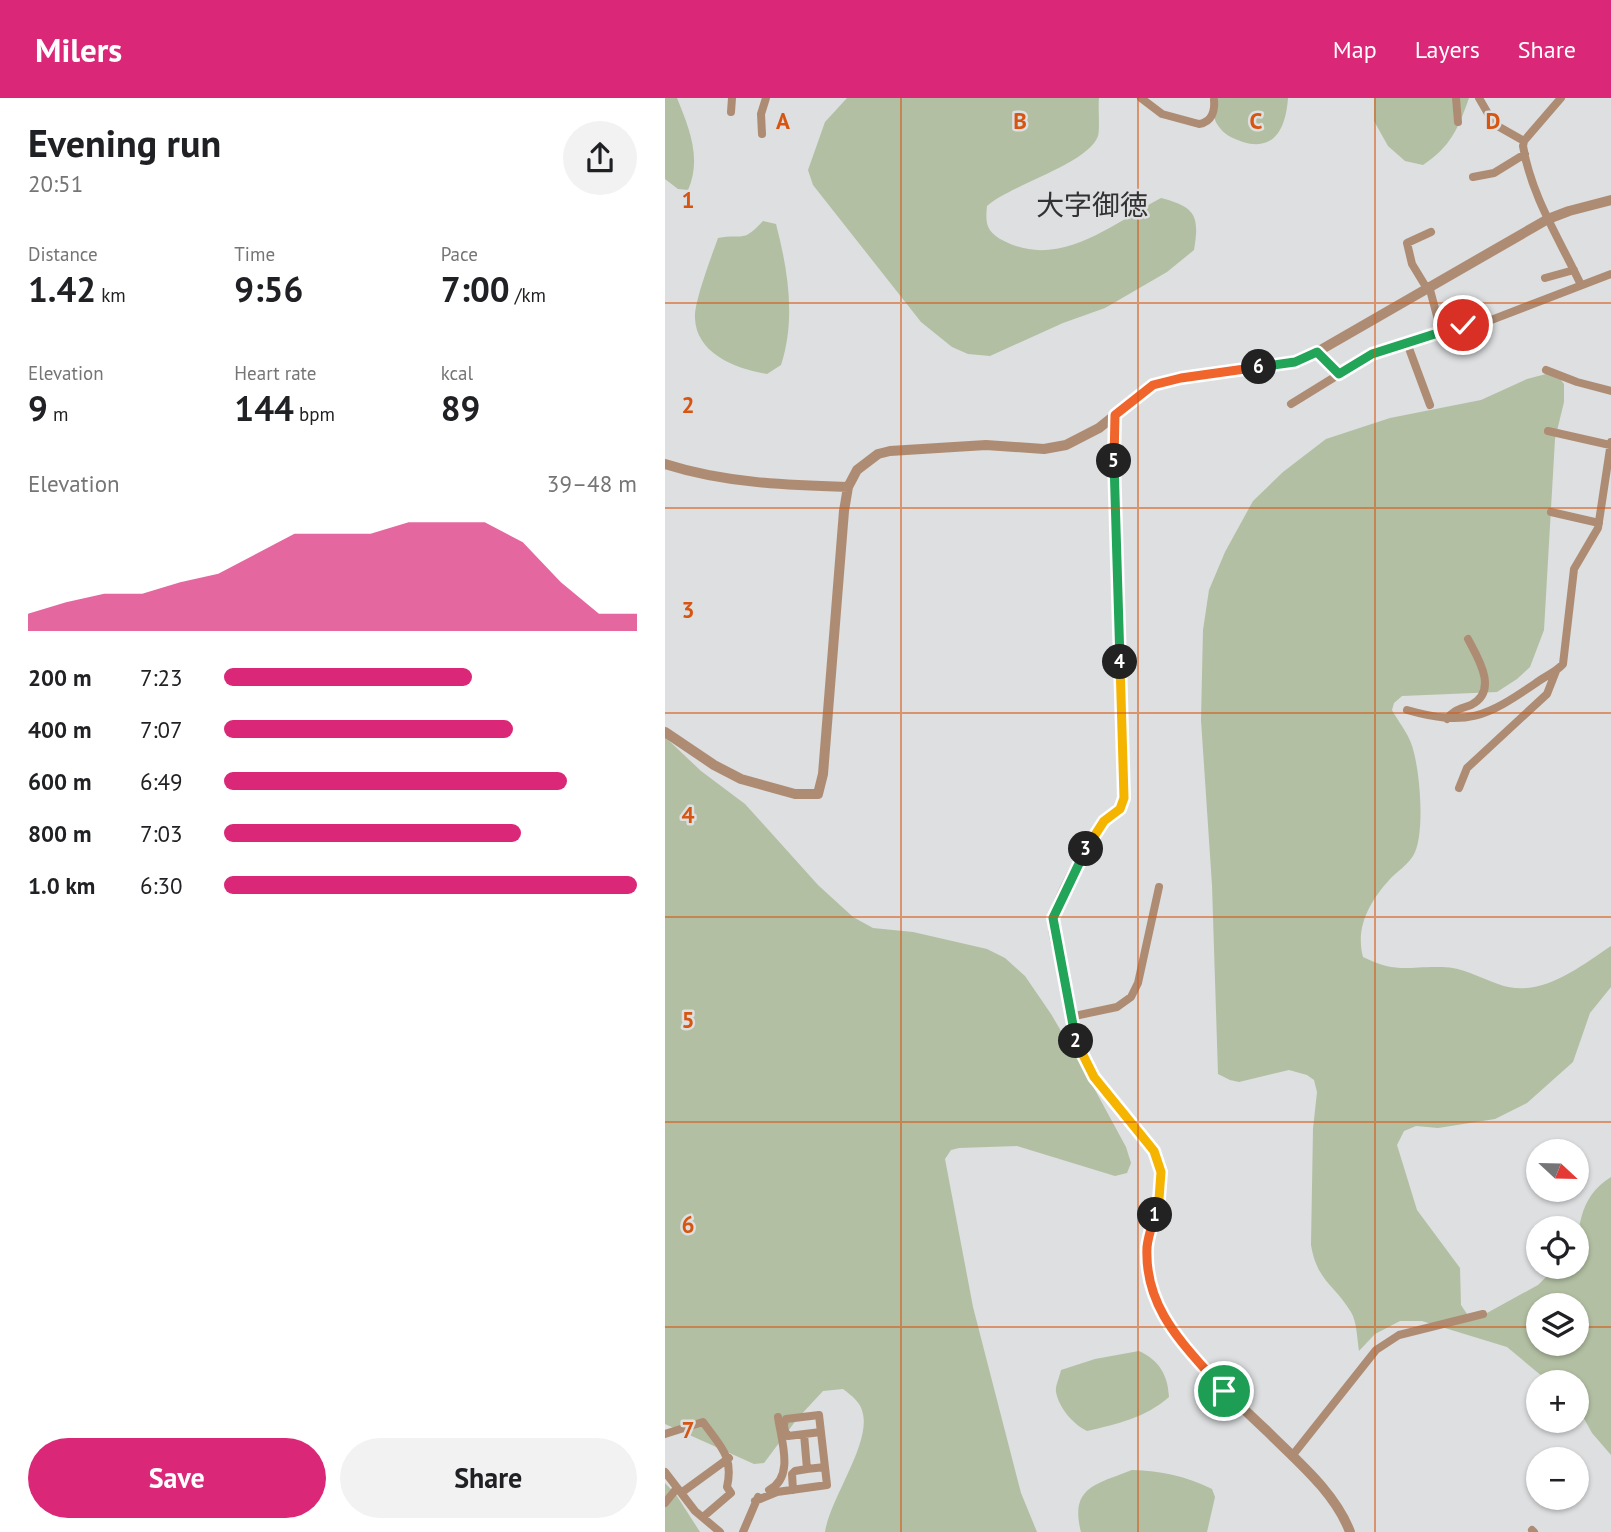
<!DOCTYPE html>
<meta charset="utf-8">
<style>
body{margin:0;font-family:"PT Sans","Noto Sans JP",sans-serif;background:#f2f2f2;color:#202124;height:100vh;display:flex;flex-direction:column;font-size:26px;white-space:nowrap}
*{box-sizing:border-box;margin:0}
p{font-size:23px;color:#757577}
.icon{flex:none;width:38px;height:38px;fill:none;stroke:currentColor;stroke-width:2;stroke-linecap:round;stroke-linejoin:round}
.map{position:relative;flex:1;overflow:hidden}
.drawer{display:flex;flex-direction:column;background:#fff;width:665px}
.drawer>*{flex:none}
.needle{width:46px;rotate:112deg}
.tools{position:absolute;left:861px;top:1041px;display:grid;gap:14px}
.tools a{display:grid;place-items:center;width:63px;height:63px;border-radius:50%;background:#fff;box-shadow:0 2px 5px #0004;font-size:35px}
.pin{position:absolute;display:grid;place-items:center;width:60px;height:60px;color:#fff;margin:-30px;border:4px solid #fff;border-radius:50%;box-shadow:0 2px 7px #0007}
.km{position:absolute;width:35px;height:35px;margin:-18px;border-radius:50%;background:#222;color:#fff;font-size:19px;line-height:35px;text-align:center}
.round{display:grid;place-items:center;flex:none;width:74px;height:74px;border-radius:37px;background:#f2f2f2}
.headline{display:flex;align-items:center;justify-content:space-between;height:119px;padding:0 28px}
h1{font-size:38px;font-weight:700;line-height:52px}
.metrics{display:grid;grid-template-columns:repeat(3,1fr);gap:10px;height:119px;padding:7px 28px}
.metrics div{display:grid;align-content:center}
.metrics b{font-size:35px;font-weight:700}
.metrics small{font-size:19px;font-weight:400}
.metrics p{font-size:19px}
.chart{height:196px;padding:14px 28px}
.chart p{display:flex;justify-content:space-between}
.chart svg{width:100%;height:126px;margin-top:7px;fill:#db2777;opacity:.7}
.primary-button{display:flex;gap:14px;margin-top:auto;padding:14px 28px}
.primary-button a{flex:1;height:80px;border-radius:42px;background:#db2777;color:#fff;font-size:28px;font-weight:700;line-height:80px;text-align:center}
.primary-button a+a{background:#f2f2f2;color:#202124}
ul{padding:0 28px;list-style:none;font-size:23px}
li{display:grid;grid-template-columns:112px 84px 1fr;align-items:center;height:52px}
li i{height:18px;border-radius:9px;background:#db2777}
header{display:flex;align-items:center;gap:42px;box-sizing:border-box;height:98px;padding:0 35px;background:#db2777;color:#fff}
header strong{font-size:33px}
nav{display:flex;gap:38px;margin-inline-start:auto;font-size:24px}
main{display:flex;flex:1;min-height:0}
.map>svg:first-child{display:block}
.green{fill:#b2bfa2;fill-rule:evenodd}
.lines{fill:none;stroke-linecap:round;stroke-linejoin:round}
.minor{stroke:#ae8c74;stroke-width:8}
.tertiary{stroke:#ae8c74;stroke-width:10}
.split-1-casing{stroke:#fff;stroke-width:14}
.split-2-casing{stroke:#fff;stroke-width:14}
.split-3-casing{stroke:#fff;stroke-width:14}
.split-4-casing{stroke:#fff;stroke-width:14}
.split-5-casing{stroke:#fff;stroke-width:14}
.split-6-casing{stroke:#fff;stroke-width:14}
.split-7-casing{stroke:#fff;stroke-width:14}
.split-1{stroke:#f0652b;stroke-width:9}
.split-2{stroke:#f5b400;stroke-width:9}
.split-3{stroke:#22a559;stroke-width:9}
.split-4{stroke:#f5b400;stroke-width:9}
.split-5{stroke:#22a559;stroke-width:9}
.split-6{stroke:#f0652b;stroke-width:9}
.split-7{stroke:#22a559;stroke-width:9}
.grid{fill:none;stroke:#d65510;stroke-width:2;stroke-opacity:0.55}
.labels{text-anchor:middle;stroke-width:5;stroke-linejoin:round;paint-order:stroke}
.quarter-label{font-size:28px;fill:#323233;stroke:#dddfe1}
.grid-label{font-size:23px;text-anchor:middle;font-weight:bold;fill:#d65510;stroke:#dddfe1;stroke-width:5;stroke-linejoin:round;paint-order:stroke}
</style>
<header>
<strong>Milers</strong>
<nav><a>Map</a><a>Layers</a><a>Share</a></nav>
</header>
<main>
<section class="drawer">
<div class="headline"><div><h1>Evening run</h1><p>20:51</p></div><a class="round"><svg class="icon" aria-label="share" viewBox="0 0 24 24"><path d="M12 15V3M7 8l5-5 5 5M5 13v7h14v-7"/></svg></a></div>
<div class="metrics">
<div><p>Distance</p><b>1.42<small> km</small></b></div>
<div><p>Time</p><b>9:56</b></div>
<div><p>Pace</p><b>7:00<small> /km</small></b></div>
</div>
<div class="metrics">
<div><p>Elevation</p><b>9<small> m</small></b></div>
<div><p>Heart rate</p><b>144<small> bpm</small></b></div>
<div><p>kcal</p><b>89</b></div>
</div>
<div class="chart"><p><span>Elevation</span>39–48 m</p>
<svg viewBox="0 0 160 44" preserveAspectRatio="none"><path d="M0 44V38L10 34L20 31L30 31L40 27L50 24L60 17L70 10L80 10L90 10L100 6L110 6L120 6L130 13L140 27L150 38L160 38V44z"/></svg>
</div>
<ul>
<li><b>200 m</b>7:23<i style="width:60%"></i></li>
<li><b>400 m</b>7:07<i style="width:70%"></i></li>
<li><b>600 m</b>6:49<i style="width:83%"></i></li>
<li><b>800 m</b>7:03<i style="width:72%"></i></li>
<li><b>1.0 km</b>6:30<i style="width:100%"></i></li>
</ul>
<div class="primary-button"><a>Save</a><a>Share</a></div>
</section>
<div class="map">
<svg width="946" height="1434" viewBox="0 0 946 1434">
<rect width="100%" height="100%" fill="#dddfe1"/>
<path class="green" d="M0 0H12C24 30 37 60 23 92L13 91 0 81Z
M182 0H434C433 10 435 31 433 38 423 66 345 87 322 108 320 127 322 134 339 143 395 172 449 125 496 100 530 109 535 117 529 152L502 174 440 210 398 225 325 258 303 256 287 249 256 224 148 87 143 72 160 24Z
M547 0H623C621 28 611 54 578 44 567 40 559 37 552 26 548 20 548 8 547 0Z
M709 0H804C793 31 786 48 758 67L740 63 723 48 709 23Z
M98 123 111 126C123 172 131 221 116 267L102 276C72 271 31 256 30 220 29 204 47 157 53 140 78 135 77 146 98 123Z
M885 275 893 278 899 286V304L890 341 879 532 865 569 852 581 832 594 737 598 729 605 727 612C733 623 742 634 746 645 755 668 761 738 748 758 743 766 732 774 725 781 705 803 690 829 698 859 732 876 743 868 777 869 797 869 815 880 833 886 874 902 913 870 946 848V889L925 915 908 964 862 1005 830 1021 773 1030 751 1028 739 1033 732 1047 752 1112 795 1170 796 1207 802 1216 814 1218 822 1215 873 1187 891 1169H912C912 1134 913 1099 946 1079V1357L927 1335 912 1308V1284H884L842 1249 757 1223H735L710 1236 694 1253C692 1241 692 1224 686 1214 669 1186 652 1183 646 1147L648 1031 652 994 649 982 642 977 624 972 574 984 565 982 553 976 547 787 536 622 538 532 544 492 560 454 588 403 618 374 661 341 725 320 816 302 862 281ZM873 1208H912V1246H873Z
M0 639 36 673 80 706 153 787 188 819 208 830 248 834 322 851 340 860 360 878 386 916 423 979 461 1049 466 1065 462 1075 450 1078 352 1048 294 1050 286 1052 280 1061 308 1209 356 1395 372 1434H160C165 1401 205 1347 198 1316 196 1304 187 1298 178 1291L158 1293 132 1321 99 1365 89 1366 0 1326Z
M474 1253C494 1262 503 1277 504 1299 480 1320 452 1326 422 1333 408 1326 394 1310 391 1294 390 1288 395 1278 396 1272L430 1261Z
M467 1372C496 1373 521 1378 547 1391L550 1399 542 1434H416C404 1388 433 1386 467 1372Z
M0 1385 10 1395 35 1434H0Z"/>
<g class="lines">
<path class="minor" d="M476 0 497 16 534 26C547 24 550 13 549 2
M791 0 793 24
M814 0 829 26 859 43
M896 0 859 43 858 48C866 98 895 142 916 187
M66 14 67 0
M97 36 96 16 101 0
M808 79 829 75 860 56
M880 180 909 172
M764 188 776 233
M761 189 747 166 742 145 766 134
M742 245 765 307
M652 254 674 276
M881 272 912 284 946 293
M626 306 707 256 776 233 821 224 946 176
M883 333 945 347
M886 414 934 425
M742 612C802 629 821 619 871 585 880 578 890 575 898 566L909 471 933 430 946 344
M782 621C789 611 796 611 806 607 834 593 813 560 803 541
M794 690 802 670 882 596 891 573
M405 919 452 909 466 899 473 885 494 789
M0 1336 38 1324C55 1348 69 1358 62 1389L66 1395 38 1419
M139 1336 142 1371 160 1369
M627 1358 711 1252 734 1237 818 1216
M0 1374 30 1413 55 1434
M104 1392C130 1379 116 1342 113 1319
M128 1392 127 1376 130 1373 142 1371
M16 1395 64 1360
M90 1403 112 1394 162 1387 154 1317 121 1321C117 1327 120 1334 123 1338L156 1334
M0 1405 12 1390
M867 1432 869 1434
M78 1434 93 1399"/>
<path class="tertiary" d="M450 317 448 333 459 700C454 713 448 714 439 723 427 735 390 805 388 821 386 835 394 854 396 868 405 906 406 944 428 978 447 1006 488 1041 495 1072 499 1088 492 1108 488 1124 476 1169 485 1205 514 1242 540 1275 571 1304 602 1333 632 1363 670 1394 685 1434
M0 366C59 385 121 387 183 389
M0 634 49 667 76 681 130 696H153L158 676 179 413 183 389 192 372 213 356 225 353 321 347 379 351 401 347 434 330 488 287 516 280 630 264 652 254 883 121 904 113 946 102"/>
</g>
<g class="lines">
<g class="split-1-casing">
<path id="split-1" d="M490 1117C487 1127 483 1139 482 1149 479 1213 522 1249 559 1293"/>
</g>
<g class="split-2-casing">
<path id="split-2" d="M411 943 429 979 489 1053 496 1074 494 1101 490 1117"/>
</g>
<g class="split-3-casing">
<path id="split-3" d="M411 943 388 820 421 751"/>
</g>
<g class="split-4-casing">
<path id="split-4" d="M421 751 439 723 455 711 459 700 455 564"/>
</g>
<g class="split-5-casing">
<path id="split-5" d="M449 363 455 564"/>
</g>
<g class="split-6-casing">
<path id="split-6" d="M449 363 450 317 488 287 516 280 594 269"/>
</g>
<g class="split-7-casing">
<path id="split-7" d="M594 269 630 264 652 254 674 276 707 256 798 227"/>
</g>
<use href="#split-1" class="split-1"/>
<use href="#split-2" class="split-2"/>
<use href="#split-3" class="split-3"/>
<use href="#split-4" class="split-4"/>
<use href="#split-5" class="split-5"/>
<use href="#split-6" class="split-6"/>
<use href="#split-7" class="split-7"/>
</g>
<path class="grid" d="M236 0V1434M473 0V1434M710 0V1434M0 205H946M0 410H946M0 615H946M0 819H946M0 1024H946M0 1229H873M912 1229H946"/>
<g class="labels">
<g class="quarter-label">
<text x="427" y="117">大字御徳</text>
</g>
</g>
<g class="grid-label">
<text x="118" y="31">A</text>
<text x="355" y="31">B</text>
<text x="591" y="31">C</text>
<text x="828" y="31">D</text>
<text x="23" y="110">1</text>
<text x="23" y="315">2</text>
<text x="23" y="520">3</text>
<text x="23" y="725">4</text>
<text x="23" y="930">5</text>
<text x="23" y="1135">6</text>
<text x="23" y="1340">7</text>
</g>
</svg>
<div class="tools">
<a><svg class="needle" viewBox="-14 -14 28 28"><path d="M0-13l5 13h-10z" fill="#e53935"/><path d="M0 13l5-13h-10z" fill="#757577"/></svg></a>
<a><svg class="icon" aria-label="locate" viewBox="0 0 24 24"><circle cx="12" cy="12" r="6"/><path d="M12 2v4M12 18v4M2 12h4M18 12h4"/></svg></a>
<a><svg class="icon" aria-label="layers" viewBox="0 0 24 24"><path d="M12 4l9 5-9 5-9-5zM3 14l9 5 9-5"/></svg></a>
<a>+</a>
<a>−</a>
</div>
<div class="pin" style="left:559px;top:1293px;background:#1e9e55"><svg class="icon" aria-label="arrive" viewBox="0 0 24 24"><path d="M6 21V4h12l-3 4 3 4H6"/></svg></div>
<div class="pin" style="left:798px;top:227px;background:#d93025"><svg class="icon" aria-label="check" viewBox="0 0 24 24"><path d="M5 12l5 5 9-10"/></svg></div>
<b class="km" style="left:490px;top:1117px">1</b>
<b class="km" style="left:411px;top:943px">2</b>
<b class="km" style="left:421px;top:751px">3</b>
<b class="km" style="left:455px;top:564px">4</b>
<b class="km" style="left:449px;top:363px">5</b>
<b class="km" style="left:594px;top:269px">6</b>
</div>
</main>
